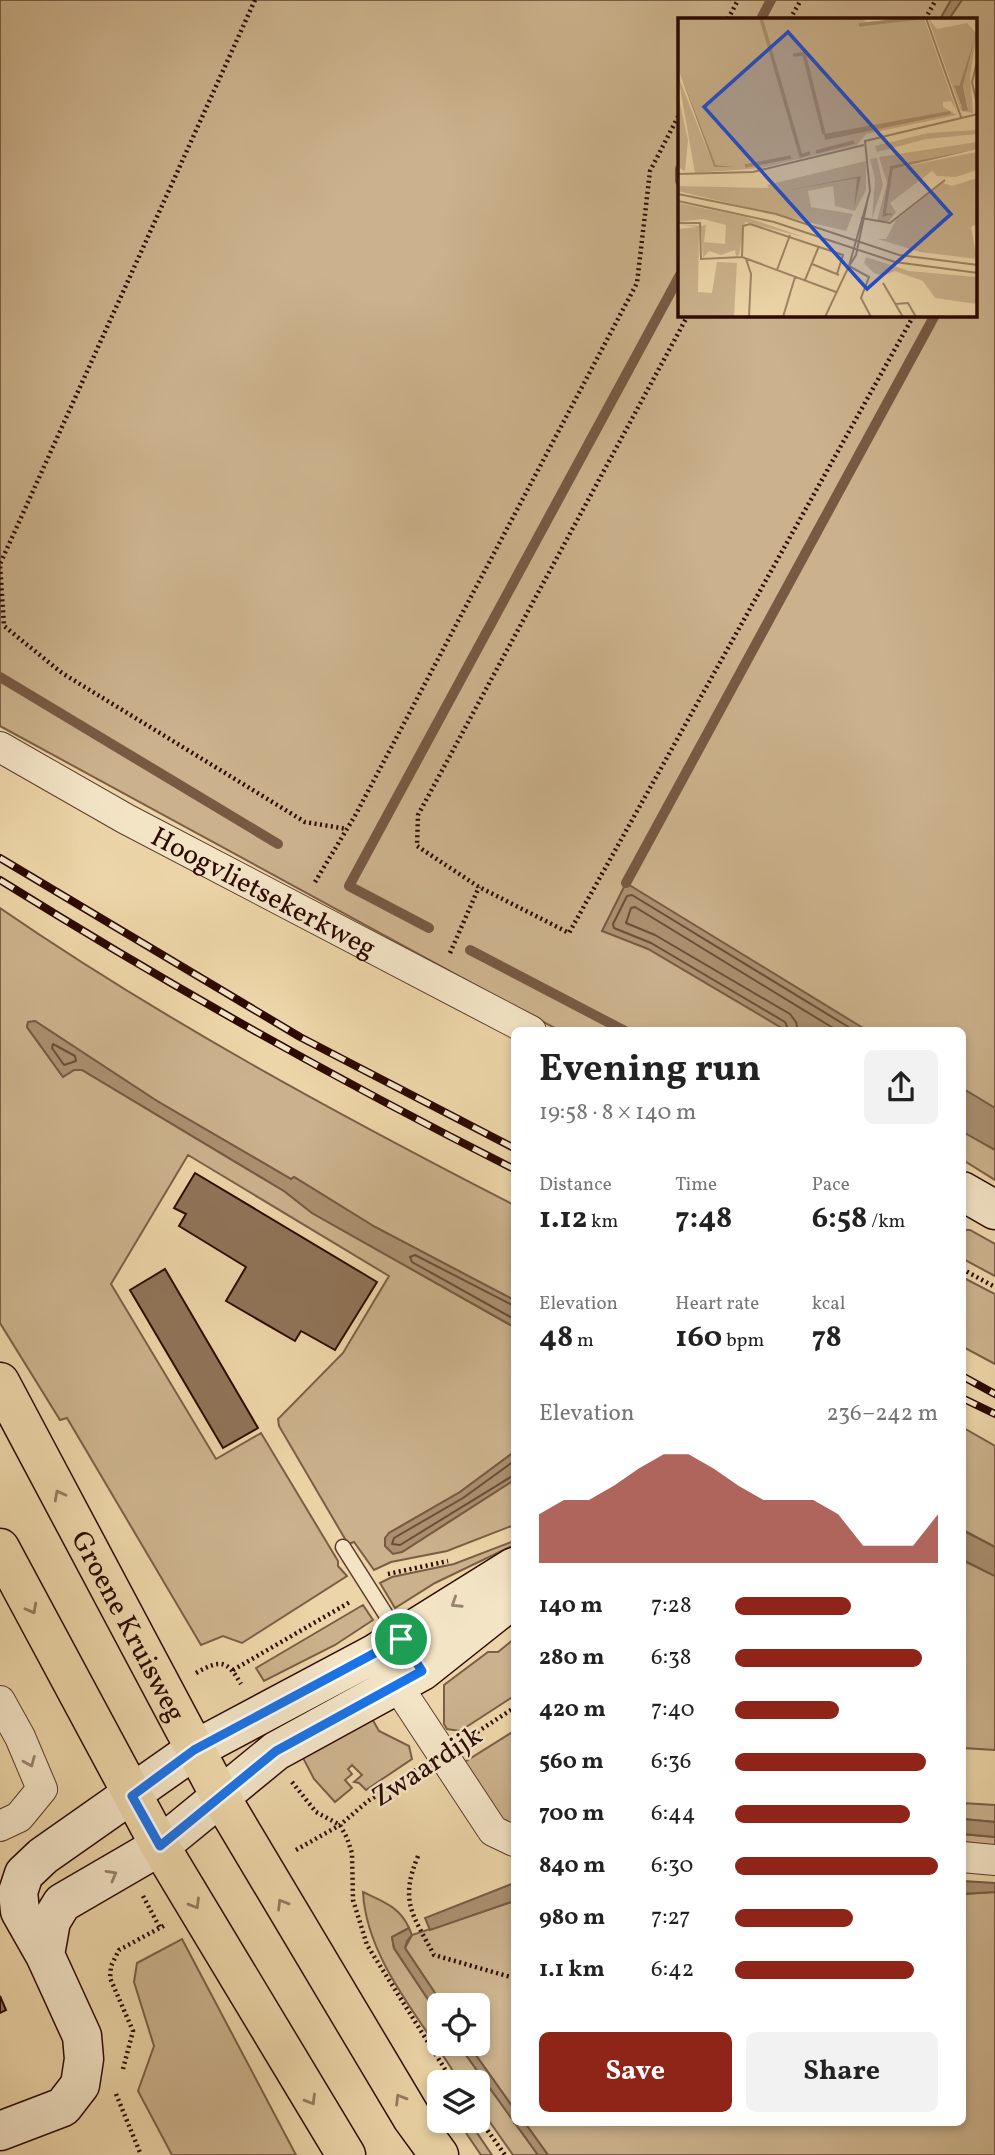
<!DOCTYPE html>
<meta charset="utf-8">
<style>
body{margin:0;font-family:Vollkorn,serif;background:#f2f2f2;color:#222;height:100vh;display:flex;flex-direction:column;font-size:26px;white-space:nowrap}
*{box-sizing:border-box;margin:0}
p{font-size:23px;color:#767676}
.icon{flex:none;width:38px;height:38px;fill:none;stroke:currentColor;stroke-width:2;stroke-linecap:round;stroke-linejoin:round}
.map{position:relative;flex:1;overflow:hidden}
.panel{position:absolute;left:511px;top:1027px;width:455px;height:1099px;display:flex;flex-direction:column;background:#fff;border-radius:10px;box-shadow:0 4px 10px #0003}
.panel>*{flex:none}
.fabs{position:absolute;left:427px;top:1993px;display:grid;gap:14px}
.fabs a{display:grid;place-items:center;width:63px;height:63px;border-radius:10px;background:#fff;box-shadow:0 4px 10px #0003;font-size:35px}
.pin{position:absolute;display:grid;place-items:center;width:60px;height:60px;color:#fff;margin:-30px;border:4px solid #fff;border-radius:50%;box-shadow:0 2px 7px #0007}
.round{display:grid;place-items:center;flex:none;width:74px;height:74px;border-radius:10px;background:#f2f2f2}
.head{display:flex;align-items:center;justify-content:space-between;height:119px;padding:0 28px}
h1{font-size:38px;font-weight:700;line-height:52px}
.stats{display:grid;grid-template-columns:repeat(3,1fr);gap:10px;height:119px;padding:7px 28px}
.stats div{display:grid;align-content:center}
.stats b{font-size:30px;font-weight:700}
.stats small{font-size:19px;font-weight:400}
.stats p{font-size:19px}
.chart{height:196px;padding:14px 28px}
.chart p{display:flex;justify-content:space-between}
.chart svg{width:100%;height:126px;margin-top:7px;fill:#8f2418;opacity:.7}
.button{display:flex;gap:14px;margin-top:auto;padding:14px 28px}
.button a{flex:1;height:80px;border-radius:10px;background:#8f2418;color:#fff;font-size:28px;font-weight:700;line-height:80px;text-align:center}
.button a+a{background:#f2f2f2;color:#222}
ul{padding:0 28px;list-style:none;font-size:23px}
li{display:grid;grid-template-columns:112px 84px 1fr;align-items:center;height:52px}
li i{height:18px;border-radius:9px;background:#8f2418}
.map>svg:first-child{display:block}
.green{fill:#cbb28c;stroke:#7c5e46;stroke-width:2;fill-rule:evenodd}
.water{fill:#ab906f;stroke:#785a43;stroke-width:2}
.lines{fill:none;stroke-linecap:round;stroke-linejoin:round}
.shore{stroke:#6c4d38;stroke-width:2}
.stream{stroke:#785a43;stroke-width:10}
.building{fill:#907458;stroke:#2c0a01;stroke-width:2}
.lane-casing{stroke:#5c3d2b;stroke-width:17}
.street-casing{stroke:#5c3d2b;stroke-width:32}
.secondary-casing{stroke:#2c0a01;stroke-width:41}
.primary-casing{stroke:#2c0a01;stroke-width:41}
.path{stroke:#2c0a01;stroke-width:4.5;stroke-dasharray:2 3.5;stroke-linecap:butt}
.lane{stroke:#f3e4c6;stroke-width:14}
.street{stroke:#f3e4c6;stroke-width:30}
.secondary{stroke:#f3e4c6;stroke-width:38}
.primary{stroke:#ecd5a8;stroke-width:38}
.rail-casing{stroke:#2c0a01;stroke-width:8}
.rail{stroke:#f3e4c6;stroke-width:5;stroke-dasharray:16;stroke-linecap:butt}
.oneway{stroke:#967a5d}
.oneway2{stroke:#99826d}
.route-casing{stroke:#fff;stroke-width:14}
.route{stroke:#1a73e8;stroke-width:9}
.labels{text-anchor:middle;stroke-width:5;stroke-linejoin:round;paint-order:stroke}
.street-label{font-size:28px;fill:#2c0a01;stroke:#f3e4c6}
.inset-river{fill:none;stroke:#ab906f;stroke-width:3.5}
.inset-road{fill:none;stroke:#9f8465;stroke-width:2}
.view{fill:#1d4ed8;fill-opacity:0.15;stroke:#1d4ed8;stroke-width:3.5}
.inset-edge{fill:none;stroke:#2c0a01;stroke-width:3.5}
</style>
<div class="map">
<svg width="995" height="2155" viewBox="0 0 995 2155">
<rect width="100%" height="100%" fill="#ecd5a8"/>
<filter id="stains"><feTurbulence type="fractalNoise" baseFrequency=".00286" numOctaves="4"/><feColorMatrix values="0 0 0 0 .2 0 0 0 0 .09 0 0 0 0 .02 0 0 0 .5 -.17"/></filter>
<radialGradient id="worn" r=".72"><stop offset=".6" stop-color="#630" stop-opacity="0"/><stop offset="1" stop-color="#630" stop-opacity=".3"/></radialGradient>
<path class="green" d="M0 0H995V1180L963 1160 962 1031H560L0 726ZM680 19H976V315H680Z
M0 908C163 1020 339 1115 514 1205V1300L375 1227 294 1177 291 1179 157 1101 35 1021 28 1023 27 1027 63 1077 74 1070H82L284 1191 312 1213 514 1327V1452L460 1492 389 1533 402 1552 514 1480V1525L447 1551 391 1562 374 1570 354 1542 348 1544 279 1426 278 1419 343 1353 389 1276 188 1155 111 1284 216 1459 261 1433 338 1561V1566L347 1576 242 1643 223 1636 201 1645 67 1418 60 1420 0 1323Z
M963 1230H970L995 1244V1276L963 1259Z
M962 1277 995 1294V1364L963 1347Z
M962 1427 995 1446V1547L963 1530Z
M514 1541V1545L435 1583 395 1608 380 1583 392 1577 454 1564Z
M962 1560 995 1576V1750L963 1748Z
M363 1605 373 1620 335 1645 264 1681 256 1668Z
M514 1639V1696L460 1731 447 1729 444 1724V1685L488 1652H498Z
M371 1717 379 1731 409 1746 412 1759 366 1790 359 1783 354 1782 362 1775 352 1765 348 1769 352 1774 345 1780 352 1788 335 1802 314 1779 302 1756Z
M514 1731V1832L504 1824 463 1763Z
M962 1803 995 1805V1822L963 1819Z
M962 1834 995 1837V1846L963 1844Z
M363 1892C382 1901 400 1907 409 1928L392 1937 394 1948 439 2016V2044H458L538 2155H513L478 2105V2082H462L453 2071C419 2017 366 1957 363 1892Z
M995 1892V2155H548L525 2123H962L963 1894Z
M514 1901V2109L468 2044H478V2006L443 2005 405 1948 412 1935Z
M182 1939 296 2155H172L138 2091 154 2046 134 1982 137 1963Z
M458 2121H469L492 2155H481Z"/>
<path class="water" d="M951 0H962L949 19H940Z
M626 883 868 1031H787L648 949 602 931Z
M35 1021 157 1101 291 1179 294 1177 375 1227 514 1300V1327L312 1213 284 1191 82 1070H74L63 1077 27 1027 28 1022Z
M962 1088 995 1108V1150L963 1132Z
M514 1452V1480L402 1552 393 1554 385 1546V1538L389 1533 460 1492Z
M962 1530 995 1547V1576L963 1560Z
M963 1819 995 1822V1837L963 1834Z
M963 1881 995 1883V1892L963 1894Z
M514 1883V1901L430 1930 425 1918Z
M409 1928 412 1935 407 1941 405 1948 443 2005 439 2006V2016L394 1948 392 1937Z
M458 2044H468L514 2109V2123H525L548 2155H538Z"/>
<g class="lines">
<path class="shore" d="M789 1031 785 1022 651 943 614 928 613 924 627 896 632 895 855 1031
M798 1031 796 1022 790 1014 655 935 626 923 631 908 635 907 838 1031
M53 1044 75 1056 76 1061 64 1065 52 1048Z
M514 1306 415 1255 410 1257 412 1262 514 1319
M514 1461 463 1498 394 1538 392 1544 400 1545 514 1475"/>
<path class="stream" d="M761 19 771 0
M680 169V181
M0 677 278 844
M626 883 935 315
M429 928 349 886 680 275
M470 950 625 1031"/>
</g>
<path class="building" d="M195 1173 377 1282 335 1350 301 1331 295 1341 226 1301 246 1267 179 1226 186 1214 174 1208Z
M165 1269 258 1428 223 1448 130 1290Z
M0 1996 6 2010 0 2013Z"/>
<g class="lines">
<g class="lane-casing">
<path id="lane" d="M343 1547 400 1637"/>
</g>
<g class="street-casing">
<g id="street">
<path id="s1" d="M0 747 126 819 531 1031"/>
<path d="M385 1667 493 1831 514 1841"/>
<path d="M0 1701 20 1737 42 1789 19 1817 0 1826"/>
<path d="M962 1857 995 1860"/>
</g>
</g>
<g class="secondary-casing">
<path id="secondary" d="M962 1191 995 1210
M45 1955 51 1921 62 1903 160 1846 276 1751 422 1671 514 1598
M0 2131 63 2107 80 2085 84 2059 82 2036 45 1955 20 1911 18 1892 24 1874 43 1856 194 1750 376 1653 514 1567"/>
</g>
<g class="primary-casing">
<g id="primary">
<path id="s2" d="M0 1382 220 1796 412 2118 439 2155"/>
<path d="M0 1548 160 1846 346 2155"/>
</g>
</g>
<path class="path" d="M255 0 0 564 4 626 62 673 305 822 347 829
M728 19 738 0
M790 19 801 0
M925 19 936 0
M688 315 418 815 417 846 479 887 569 933 914 315
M315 882 356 814 637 283 650 171 680 113
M450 953 479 887
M962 1269 995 1287
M388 1574 448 1561
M233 1670 350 1602
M196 1673C221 1659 227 1660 241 1684
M468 1738 514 1708
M292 1782 316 1812 340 1825 347 1838 352 1853 353 1900 367 1945 453 2082
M296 1850 340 1825 368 1801 416 1770
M418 1856C399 1902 413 1915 434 1955L514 1978
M143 1896 160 1928
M123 2069 133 2031 110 1978 111 1966 119 1950 167 1924
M116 2094 141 2155
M478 2117 505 2155"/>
<use href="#lane" class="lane"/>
<use href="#street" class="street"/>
<use href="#secondary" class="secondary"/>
<use href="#primary" class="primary"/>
<g class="rail-casing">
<path id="rail" d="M0 858 300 1037 514 1148
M0 880C167 984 339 1081 514 1169
M962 1376 995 1394
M962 1398 995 1414"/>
</g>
<use href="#rail" class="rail"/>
</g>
<defs><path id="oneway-chevron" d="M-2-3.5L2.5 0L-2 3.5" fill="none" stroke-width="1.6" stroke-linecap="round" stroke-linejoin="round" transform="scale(1.75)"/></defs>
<g class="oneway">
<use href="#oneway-chevron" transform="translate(59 1495) rotate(-118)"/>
<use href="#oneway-chevron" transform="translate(32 1609) rotate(62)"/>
<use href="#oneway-chevron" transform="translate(195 1904) rotate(59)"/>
<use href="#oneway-chevron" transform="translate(282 1904) rotate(-121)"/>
<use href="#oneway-chevron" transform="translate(400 2099) rotate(-121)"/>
<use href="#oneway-chevron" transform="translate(311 2100) rotate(59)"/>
</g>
<g class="oneway2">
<use href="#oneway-chevron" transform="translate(456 1603) rotate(147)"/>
<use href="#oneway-chevron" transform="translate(30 1762) rotate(67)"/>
<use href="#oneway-chevron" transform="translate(112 1875) rotate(-29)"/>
</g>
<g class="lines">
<g class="route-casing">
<path id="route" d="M401 1639 422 1671 276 1751 160 1846 132 1796 194 1750Z"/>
</g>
<use href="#route" class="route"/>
</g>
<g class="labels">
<g class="street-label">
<text dy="10" stroke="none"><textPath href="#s1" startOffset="301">Hoogvlietsekerkweg</textPath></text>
<text dy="10" stroke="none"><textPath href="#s2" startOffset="276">Groene Kruisweg</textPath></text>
<text transform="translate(426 1765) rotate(-33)" y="10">Zwaardijk</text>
</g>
</g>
<g transform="translate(678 18)">
<rect width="299" height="299" fill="#ecd5a8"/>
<path d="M0 0H182L189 4 246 0 279 94 273 83 265 84V89L279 97 188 116 179 127 83 150 17 155 0 58 36 149H57L38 147 0 50ZM250 0 259 11 289 5 299 16 292 58 295 95 283 93ZM298 18 285 68 290 89H283L277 69 281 68ZM0 77 10 122 7 153 0 149ZM299 112V116L248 121 199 134 197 128 250 115ZM299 124V131L212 148 204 198H211L208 195 215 151 299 134V152L278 159 259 158 254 153 212 185 218 194 211 203H199L209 165 201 139ZM199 140 205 167 194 201 197 161 192 141ZM188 143V172L177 193 157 188 155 168 130 173 133 189 175 196 168 213 0 173V168L91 170 89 167ZM299 160V206L293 209 299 241 242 234 200 221H208L218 202 265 165 274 168ZM0 185 68 199 125 219 67 204 61 237 58 238 57 232 43 237 31 233 25 240 23 208 28 207 26 224 47 226 48 207 25 201 0 204ZM0 206 21 208 20 274 34 275 39 244 59 245 56 299H0V211L19 209ZM188 239 231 253 299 259V286L257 280 245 263 217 253 205 258 196 255 186 245Z" fill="#cbb28c" fill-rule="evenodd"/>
<path d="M298 17 285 68 290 92 285 93 276 67 281 68ZM0 50 38 147 58 149H36ZM272 93 273 96 147 122 146 116ZM299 131 215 151 208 195 216 196 204 199 212 148ZM183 158 176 191 179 160 106 173Z" fill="#ab906f"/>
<path class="inset-river" d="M83 0 123 138 132 135M181 7 239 0M115 37 126 36 146 116M138 134 176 124M67 148 113 139"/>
<path class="inset-road" d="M184 0H216M248 0 283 99M300 40 294 64 300 90M0 156 75 154 186 127M0 176 98 196 221 237 300 247M0 183 96 204 217 244 300 255M183 200 212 205 267 162M0 205H22L23 241 64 239 158 274M64 239 65 208 72 206 165 237 159 256M68 241 73 256 71 299M134 246 161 257M171 248 178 237 190 180M171 248 191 259 183 280 193 299M99 252 112 217M127 262 141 228M205 265 225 299M217 286 230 285 238 299M105 299 117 259M147 299 171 248 192 173 187 123 300 96"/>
<path class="view" d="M110 14 273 196 189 271 26 89Z"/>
<rect width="299" height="299" class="inset-edge"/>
</g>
<rect width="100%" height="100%" filter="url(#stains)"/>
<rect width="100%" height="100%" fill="url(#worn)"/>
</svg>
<div class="fabs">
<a><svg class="icon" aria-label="locate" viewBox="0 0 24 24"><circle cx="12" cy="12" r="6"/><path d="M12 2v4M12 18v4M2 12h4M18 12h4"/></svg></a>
<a><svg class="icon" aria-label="layers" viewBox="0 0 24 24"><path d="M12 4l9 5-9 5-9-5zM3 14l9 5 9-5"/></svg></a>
</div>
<div class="pin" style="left:401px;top:1639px;background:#1e9e55"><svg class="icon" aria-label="arrive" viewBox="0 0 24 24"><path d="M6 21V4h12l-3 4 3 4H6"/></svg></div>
<section class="panel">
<div class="head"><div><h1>Evening run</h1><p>19:58 · 8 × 140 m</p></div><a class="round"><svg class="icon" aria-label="share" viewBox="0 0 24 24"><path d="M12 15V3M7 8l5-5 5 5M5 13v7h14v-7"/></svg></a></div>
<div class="stats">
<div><p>Distance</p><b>1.12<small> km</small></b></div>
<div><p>Time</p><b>7:48</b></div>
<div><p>Pace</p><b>6:58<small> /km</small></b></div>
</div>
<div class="stats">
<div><p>Elevation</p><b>48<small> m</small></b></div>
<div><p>Heart rate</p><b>160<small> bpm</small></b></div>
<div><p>kcal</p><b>78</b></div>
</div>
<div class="chart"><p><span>Elevation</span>236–242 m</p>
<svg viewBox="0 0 160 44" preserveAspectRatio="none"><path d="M0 44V27L10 22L20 22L30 17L40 11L50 6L60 6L70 11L80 17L90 22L100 22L110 22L120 27L130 38L140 38L150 38L160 27V44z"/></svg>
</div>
<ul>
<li><b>140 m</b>7:28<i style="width:57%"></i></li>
<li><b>280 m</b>6:38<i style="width:92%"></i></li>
<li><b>420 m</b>7:40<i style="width:51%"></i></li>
<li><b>560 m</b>6:36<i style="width:94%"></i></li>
<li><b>700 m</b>6:44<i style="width:86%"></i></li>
<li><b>840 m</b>6:30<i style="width:100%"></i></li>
<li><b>980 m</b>7:27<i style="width:58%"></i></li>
<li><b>1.1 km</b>6:42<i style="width:88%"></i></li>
</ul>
<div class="button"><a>Save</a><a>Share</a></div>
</section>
</div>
